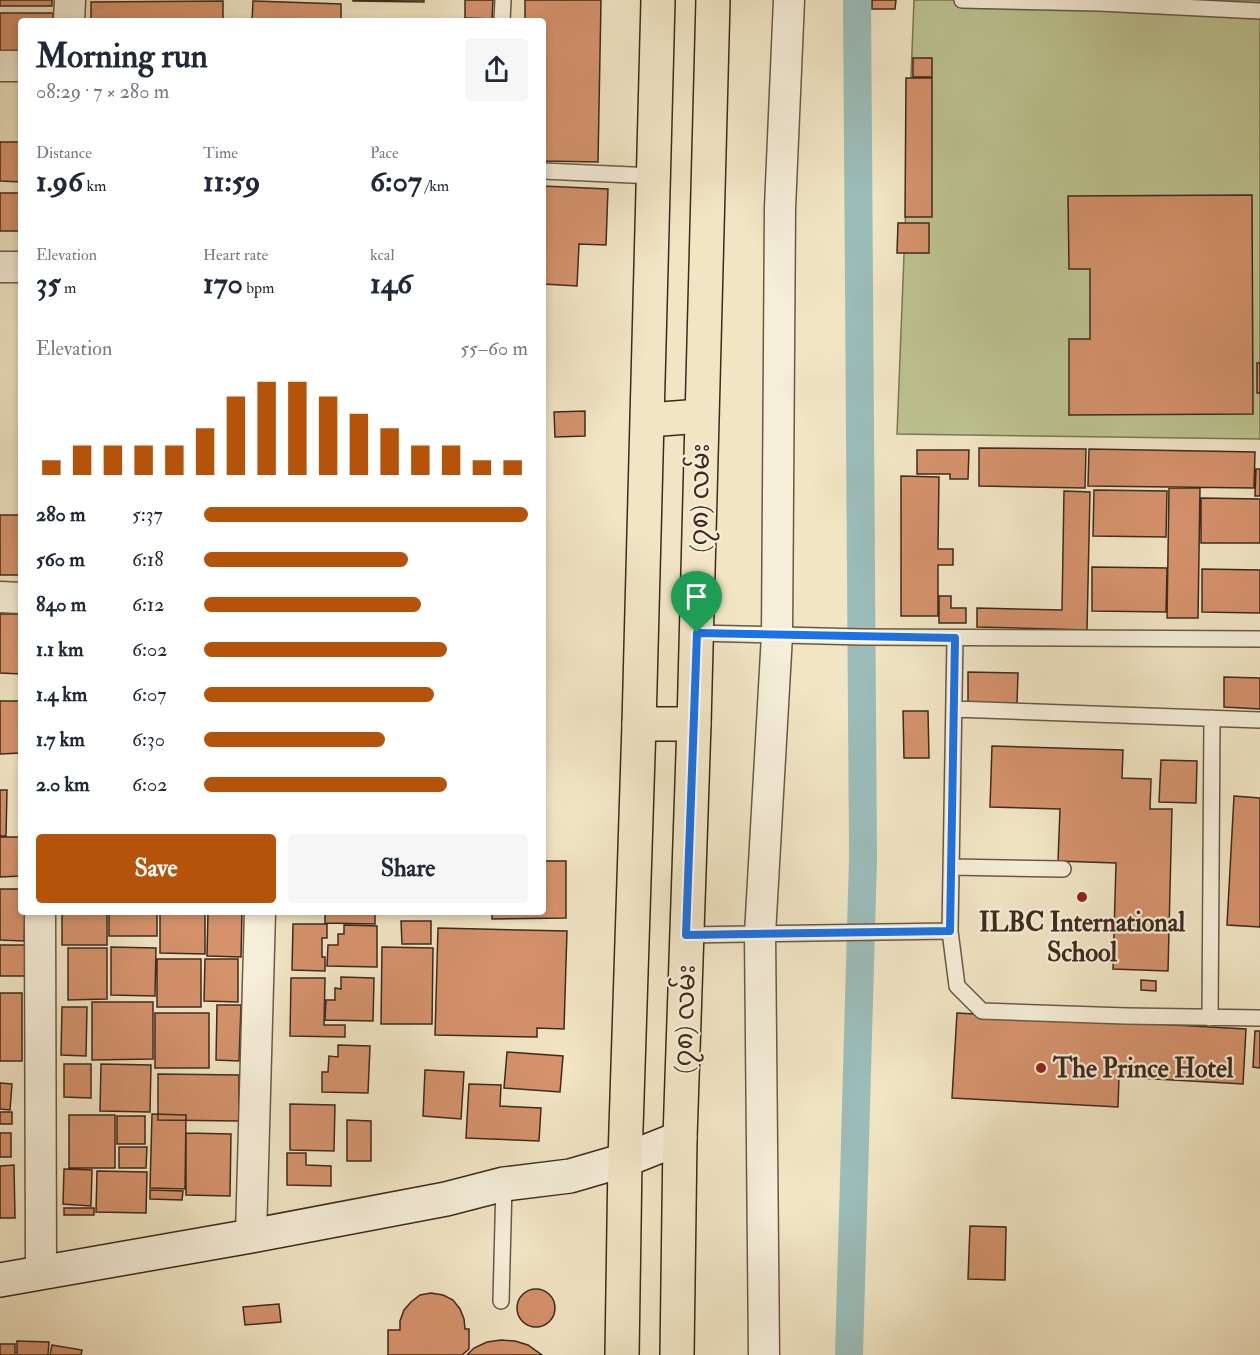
<!DOCTYPE html>
<meta charset="utf-8">
<style>
body{margin:0;font-family:"IM FELL Double Pica","Noto Sans Myanmar",serif;background:#f6f6f7;color:#1f2937;height:100vh;display:flex;flex-direction:column;font-size:22px;white-space:nowrap}
*{box-sizing:border-box;margin:0}
p{font-size:20px;color:#747a83}
.icon{flex:none;width:33px;height:33px;fill:none;stroke:currentColor;stroke-width:2;stroke-linecap:round;stroke-linejoin:round}
.map{position:relative;flex:1;overflow:hidden}
.side{position:absolute;left:18px;top:18px;width:528px;height:897px;display:flex;flex-direction:column;background:#fff;border-radius:6px;box-shadow:0 3px 9px #0003}
.side>*{flex:none}
.pin{position:absolute;display:grid;place-items:center;width:51px;height:51px;color:#fff;margin:-62px -26px;border-radius:50% 50% 50% 0;rotate:-45deg;box-shadow:0 0 6px #0007}
.pin .icon{rotate:45deg}
.round{display:grid;place-items:center;flex:none;width:63px;height:63px;border-radius:6px;background:#f6f6f7}
.headline{display:flex;align-items:center;justify-content:space-between;height:102px;padding:0 18px}
h1{font-size:33px;font-weight:700;line-height:45px}
.figures{display:grid;grid-template-columns:repeat(3,1fr);gap:9px;height:102px;padding:6px 18px}
.figures div{display:grid;align-content:center}
.figures b{font-size:30px;font-weight:700}
.figures small{font-size:16px;font-weight:400}
.figures p{font-size:16px}
.chart{height:168px;padding:12px 18px}
.chart p{display:flex;justify-content:space-between}
.chart svg{width:100%;height:108px;margin-top:6px;stroke:#b45309;stroke-width:6}
.button{display:flex;gap:12px;margin-top:auto;padding:12px 18px}
.button a{flex:1;height:69px;border-radius:6px;background:#b45309;color:#fff;font-size:24px;font-weight:700;line-height:69px;text-align:center}
.button a+a{background:#f6f6f7;color:#1f2937}
ul{padding:0 18px;list-style:none;font-size:20px}
li{display:grid;grid-template-columns:96px 72px 1fr;align-items:center;height:45px}
li i{height:15px;border-radius:8px;background:#b45309}
.map>svg:first-child{display:block}
.green{fill:#bdc391;stroke:#7c7756;stroke-width:1.5}
.lines{fill:none;stroke-linecap:round;stroke-linejoin:round}
.canal{stroke:#9cbdba;stroke-width:28}
.building{fill:#d5926c;stroke:#3c2b1c;stroke-width:1.5}
.lane-casing{stroke:#695a46;stroke-width:18}
.street-casing{stroke:#695a46;stroke-width:33}
.secondary-casing{stroke:#3c2b1c;stroke-width:36}
.primary-casing{stroke:#3c2b1c;stroke-width:36}
.highway-casing{stroke:#3c2b1c;stroke-width:36}
.lane{stroke:#f6eed9;stroke-width:15}
.street{stroke:#f6eed9;stroke-width:30}
.secondary{stroke:#f6eed9;stroke-width:33}
.primary{stroke:#f1e5c4;stroke-width:33}
.highway{stroke:#f1e5c4;stroke-width:33}
.route-casing{stroke:#fff;stroke-width:12}
.route{stroke:#1a73e8;stroke-width:8}
.poi-dot{fill:#8f2418;stroke:#f6eed9;stroke-width:2}
.labels{text-anchor:middle;stroke-width:4.5;stroke-linejoin:round;paint-order:stroke}
.street-label{font-size:26px;fill:#3c2b1c;stroke:#f6eed9}
.poi-label{font-size:26px;font-weight:bold;fill:#3c2b1c;stroke:#f6eed9}
</style>
<div class="map">
<svg width="1260" height="1355" viewBox="0 0 1260 1355">
<rect width="100%" height="100%" fill="#f1e5c4"/>
<filter id="stains"><feTurbulence type="fractalNoise" baseFrequency=".00333" numOctaves="4"/><feColorMatrix values="0 0 0 0 .2 0 0 0 0 .09 0 0 0 0 .02 0 0 0 .5 -.17"/></filter>
<radialGradient id="worn" r=".72"><stop offset=".6" stop-color="#630" stop-opacity="0"/><stop offset="1" stop-color="#630" stop-opacity=".3"/></radialGradient>
<path class="green" d="M914 0H1260V439L897 434Z"/>
<g class="lines">
<path class="canal" d="M849 1355 863 858 857 0"/>
</g>
<path class="building" d="M0 0H52V6H0Z
M353 0H424V2L353 1Z
M465 0H493L492 19 465 18Z
M525 0H601L598 162 543 161V21H525Z
M872 0H896L895 9H872Z
M223 1V21H91V2Z
M253 1 341 4V21H252Z
M0 13H53V21H21V55H0Z
M913 58H932V77H913Z
M906 78H932V217H905Z
M0 142H21V182L0 181Z
M543 186 608 189 606 245 579 244 577 286 543 284Z
M0 193H21V231H0Z
M1252 195 1253 414 1069 415V339H1090V269H1069L1068 196Z
M898 223H929V253H897Z
M1257 363H1260V393H1257Z
M585 411V436L555 437 554 412Z
M979 448 1086 449 1085 488 979 486Z
M1089 449 1255 452 1254 488 1088 486Z
M917 450H969L968 479H950V474H917Z
M1256 469H1260V496H1255Z
M901 476 939 477 938 549H953V565H938V616H901Z
M1169 488H1200L1198 618H1167Z
M1094 490 1167 491 1166 537 1093 536Z
M1064 491 1090 492 1087 630 977 627V608L1062 610Z
M1201 498 1260 499V543H1201Z
M0 515H21V575H0Z
M1092 567 1167 568 1166 612 1092 611Z
M1202 569 1260 570V613L1202 612Z
M939 596H951V608H966V623H939Z
M0 614H21V674L0 673Z
M968 672 1018 673 1017 704 968 703Z
M1224 677 1260 678V709L1224 707Z
M0 701H21V753L0 754Z
M903 711H928L929 758H904Z
M992 746 1123 750 1122 778 1151 779 1150 809H1172L1168 971 1113 969 1116 863 1058 861 1060 809 990 807Z
M1161 760 1197 761 1196 803 1159 802Z
M0 790H7L6 836H0Z
M1234 796 1260 798V927L1227 925Z
M0 837H20L21 876 0 877Z
M543 861H566V918L492 919V912H543Z
M0 889H21V912H25L24 941 0 940Z
M62 912H107V945H62Z
M109 912H157V936H109Z
M160 912H205V954L160 953Z
M208 912H242L241 957 207 956Z
M325 912H375V924L325 923Z
M401 921H431V944H402Z
M293 924H327V938H322V957H325V971L292 970Z
M344 925 377 926V967L327 966 328 945H338V934H344Z
M438 928 567 931 564 1029 537 1028V1037L435 1035Z
M0 945H34L33 976H0Z
M111 947 156 948 155 996 111 995Z
M382 947 433 948 432 1024H381Z
M68 948H107V999L68 1000Z
M157 959H201V1007H157Z
M205 959H238V1002L204 1001Z
M341 977 374 978 373 1021 325 1020 326 1000H335V988L341 989Z
M291 978H325L324 1025H345V1037L290 1036Z
M1141 980 1156 981V991L1141 990Z
M0 993H22V1061H0Z
M92 1002H153V1059L92 1060Z
M217 1005H241L239 1061 216 1060Z
M62 1007H87L86 1056 61 1055Z
M155 1013H209V1068H155Z
M957 1013 1246 1029 1243 1084 1119 1077 1118 1107 952 1098Z
M1255 1031H1260V1068L1253 1067Z
M338 1045 370 1046 368 1093 322 1092V1072H328L329 1056 338 1057Z
M507 1052 563 1056 560 1092 504 1088Z
M64 1064H91V1098L64 1097Z
M101 1064 151 1065 150 1112 100 1111Z
M425 1070 464 1072 461 1119 423 1116Z
M158 1074 239 1075V1121L158 1120Z
M0 1083 12 1084 10 1110 0 1109Z
M469 1084 501 1085 500 1106 541 1108 539 1141 466 1138Z
M290 1104 335 1105 334 1151 290 1150Z
M0 1112H12V1124H0Z
M152 1114 186 1115 185 1189 150 1188Z
M69 1115H115V1168H69Z
M117 1116H145V1144H117Z
M347 1120 371 1121V1161H347Z
M0 1133H11V1157H0Z
M186 1133 231 1134 230 1196 186 1195Z
M119 1147H147L146 1168H119Z
M287 1153H306V1165L331 1166V1186L287 1185Z
M14 1165 15 1218H0V1166Z
M64 1169 92 1170 91 1206 63 1204Z
M97 1171 147 1172 146 1213 96 1212Z
M150 1190 183 1191 182 1200 150 1199Z
M64 1208H94V1215H64Z
M970 1226 1006 1227 1005 1280 968 1279Z
M517 1308a19 19 0 1 1 38 0a19 19 0 1 1-38 0Z
M431 1293 443 1295 453 1300 460 1309 464 1319 465 1329H469V1349L462 1355H388V1330H400V1321L404 1310 411 1302 420 1295Z
M279 1304 281 1322 245 1325 243 1307Z
M501 1340 515 1341 528 1345 542 1355H467L474 1348 487 1342Z
M17 1341 49 1342 48 1355H17Z
M0 1344H15V1355H0Z
M52 1345 82 1350 81 1355H50Z"/>
<g class="lines">
<g class="lane-casing">
<path id="lane" d="M962 0 1099 3 1260 11
M502 21 503 0
M543 171 654 176
M697 633 862 637 1260 639
M954 709 1260 720
M951 867 1063 869
M950 931 957 986 982 1011 1126 1016 1260 1018
M686 935 950 931 955 638
M1210 1018 1212 718
M501 1301 504 1184"/>
</g>
<g class="street-casing">
<path id="street" d="M69 21 70 0
M0 66H21
M0 267H21
M0 597 21 598
M40 912 41 1272
M251 1236 260 912
M764 1355 760 934 777 635 780 208 789 0"/>
</g>
<g class="secondary-casing">
<path id="secondary" d="M0 1280 251 1236 446 1199 504 1184 570 1176 625 1160 680 1138"/>
</g>
<g class="primary-casing">
<path id="primary" d="M622 1355 625 1160 639 724 658 0
M677 1355 680 1138 694 724 713 0"/>
</g>
<g class="highway-casing">
<path id="highway" d="M648 420 701 416
M639 724H694"/>
</g>
<use href="#lane" class="lane"/>
<use href="#street" class="street"/>
<use href="#secondary" class="secondary"/>
<use href="#primary" class="primary"/>
<use href="#highway" class="highway"/>
</g>
<g class="lines">
<g class="route-casing">
<path id="route" d="M697 633 955 638 950 931 686 935Z"/>
</g>
<use href="#route" class="route"/>
</g>
<g class="poi-dot">
<circle cx="1082" cy="897" r="6"/>
<circle cx="1041" cy="1068" r="6"/>
</g>
<g class="labels">
<g class="street-label">
<text transform="translate(699 498) rotate(-89)" y="9">(၇၈) လမ်း</text>
<text transform="translate(684 1019) rotate(-88)" y="9">(၇၈) လမ်း</text>
</g>
<g class="poi-label">
<text x="1082" y="931">ILBC International<tspan x="1082" dy="30">School</tspan></text>
<text x="1053" y="1077" text-anchor="start">The Prince Hotel</text>
</g>
</g>
<rect width="100%" height="100%" filter="url(#stains)"/>
<rect width="100%" height="100%" fill="url(#worn)"/>
</svg>
<div class="pin" style="left:697px;top:633px;background:#1e9e55"><svg class="icon" aria-label="arrive" viewBox="0 0 24 24"><path d="M6 21V4h12l-3 4 3 4H6"/></svg></div>
<section class="side">
<div class="headline"><div><h1>Morning run</h1><p>08:29 · 7 × 280 m</p></div><a class="round"><svg class="icon" aria-label="share" viewBox="0 0 24 24"><path d="M12 15V3M7 8l5-5 5 5M5 13v7h14v-7"/></svg></a></div>
<div class="figures">
<div><p>Distance</p><b>1.96<small> km</small></b></div>
<div><p>Time</p><b>11:59</b></div>
<div><p>Pace</p><b>6:07<small> /km</small></b></div>
</div>
<div class="figures">
<div><p>Elevation</p><b>35<small> m</small></b></div>
<div><p>Heart rate</p><b>170<small> bpm</small></b></div>
<div><p>kcal</p><b>146</b></div>
</div>
<div class="chart"><p><span>Elevation</span>55–60 m</p>
<svg viewBox="0 0 160 44" preserveAspectRatio="none"><path d="M5 44V38M15 44V32M25 44V32M35 44V32M45 44V32M55 44V25M65 44V12M75 44V6M85 44V6M95 44V12M105 44V19M115 44V25M125 44V32M135 44V32M145 44V38M155 44V38"/></svg>
</div>
<ul>
<li><b>280 m</b>5:37<i style="width:100%"></i></li>
<li><b>560 m</b>6:18<i style="width:63%"></i></li>
<li><b>840 m</b>6:12<i style="width:67%"></i></li>
<li><b>1.1 km</b>6:02<i style="width:75%"></i></li>
<li><b>1.4 km</b>6:07<i style="width:71%"></i></li>
<li><b>1.7 km</b>6:30<i style="width:56%"></i></li>
<li><b>2.0 km</b>6:02<i style="width:75%"></i></li>
</ul>
<div class="button"><a>Save</a><a>Share</a></div>
</section>
</div>
